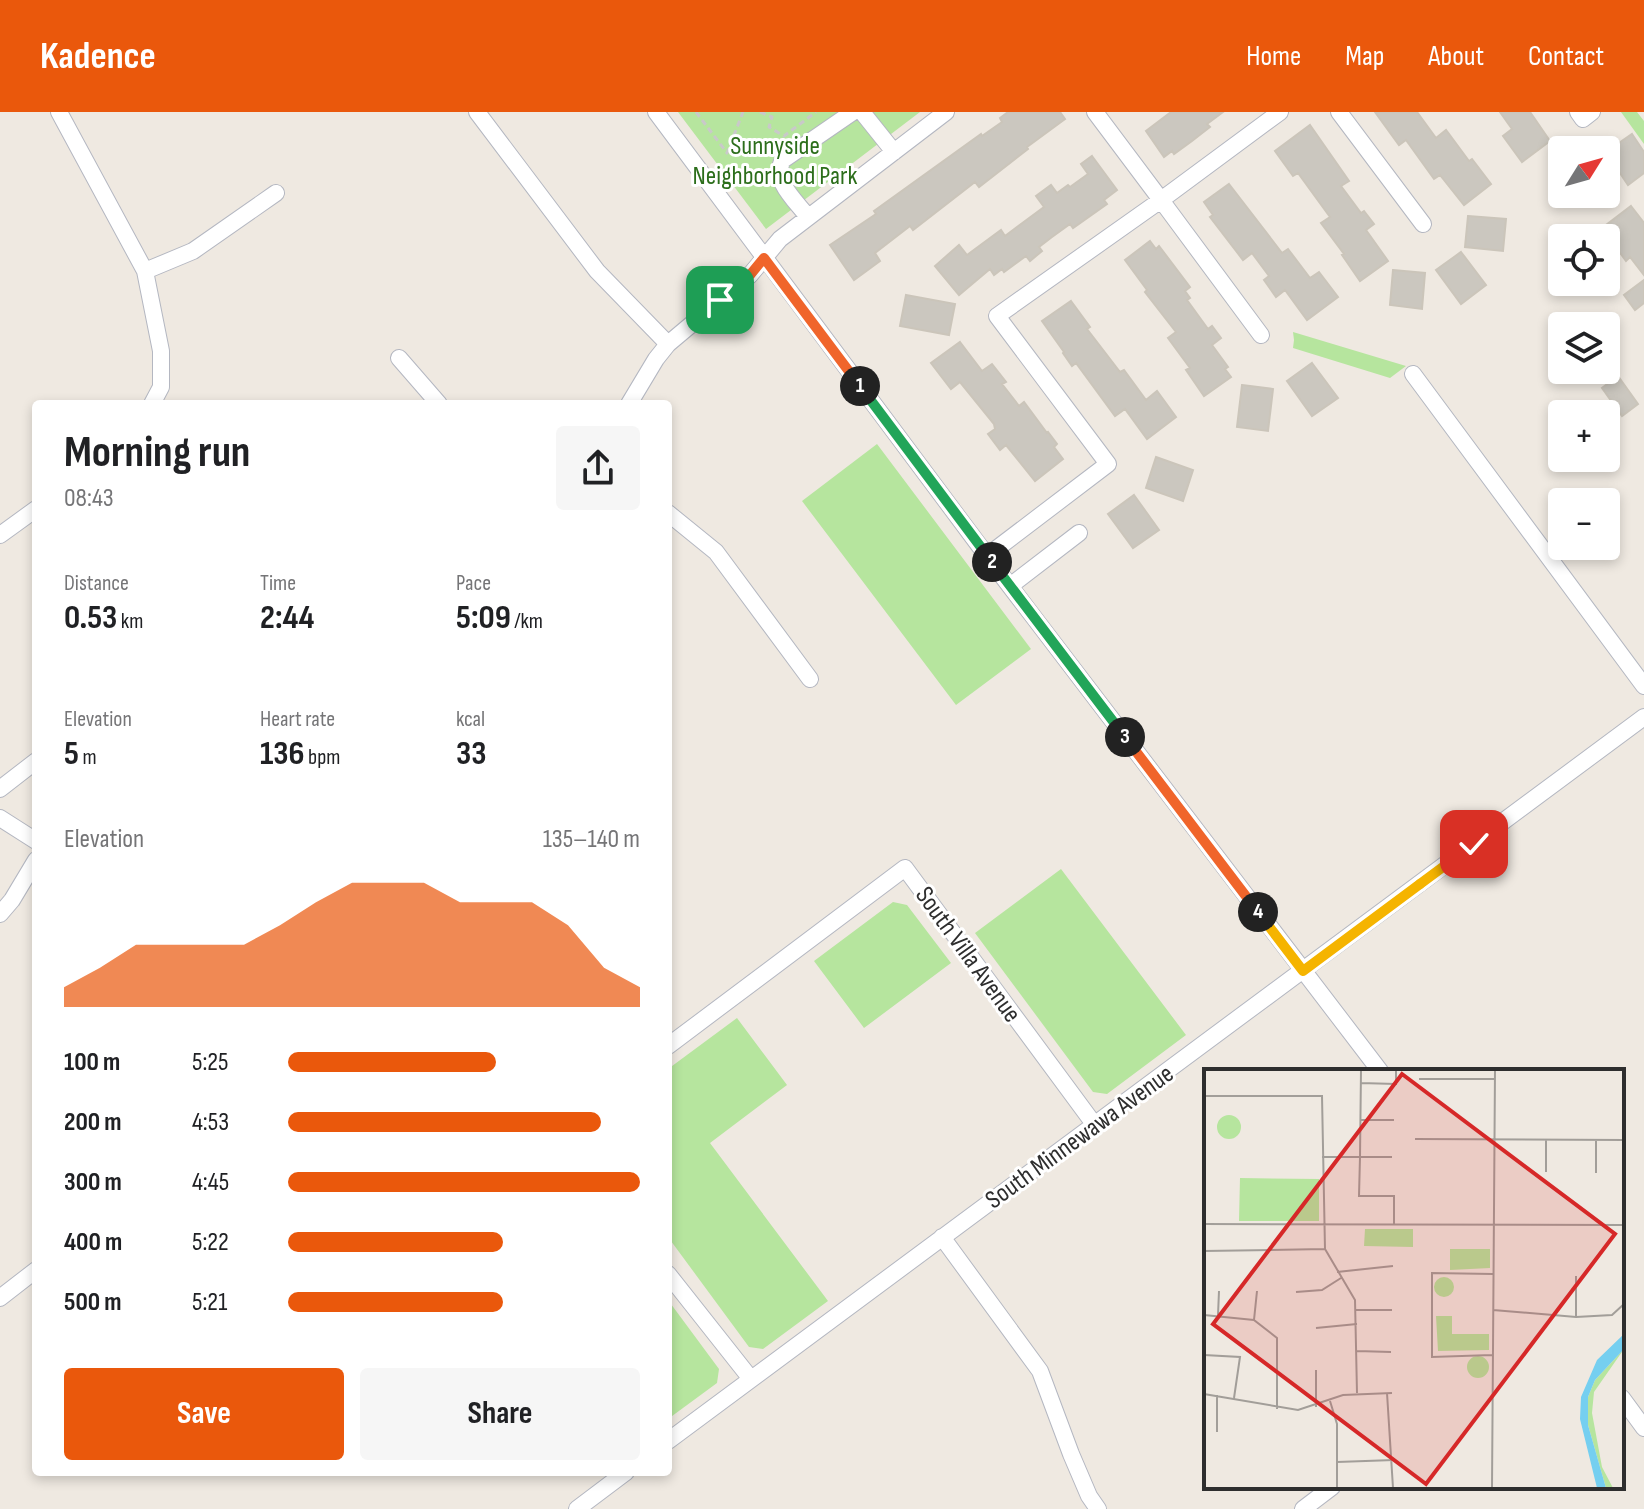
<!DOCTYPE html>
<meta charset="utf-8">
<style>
body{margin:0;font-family:"Sofia Sans Condensed",sans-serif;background:#f6f6f6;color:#202124;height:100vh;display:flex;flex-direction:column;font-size:30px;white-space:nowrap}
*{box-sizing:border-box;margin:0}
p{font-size:26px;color:#757577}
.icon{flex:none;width:44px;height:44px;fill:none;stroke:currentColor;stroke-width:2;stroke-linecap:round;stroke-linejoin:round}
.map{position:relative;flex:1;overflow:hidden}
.sheet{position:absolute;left:32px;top:288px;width:640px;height:1076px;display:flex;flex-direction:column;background:#fff;border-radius:8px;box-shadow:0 4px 12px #0003}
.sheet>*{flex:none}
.needle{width:52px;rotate:53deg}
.controls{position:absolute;left:1548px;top:24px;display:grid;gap:16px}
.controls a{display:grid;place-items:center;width:72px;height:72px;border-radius:8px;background:#fff;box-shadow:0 4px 12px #0003;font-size:40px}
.pin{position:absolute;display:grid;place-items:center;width:68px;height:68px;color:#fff;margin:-34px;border-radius:16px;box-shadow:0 4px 12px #0006}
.km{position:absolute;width:40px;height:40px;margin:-20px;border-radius:50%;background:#222;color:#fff;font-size:22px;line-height:40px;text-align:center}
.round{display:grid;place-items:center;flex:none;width:84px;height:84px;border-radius:8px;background:#f6f6f6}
.headline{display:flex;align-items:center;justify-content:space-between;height:136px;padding:0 32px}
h1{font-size:44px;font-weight:700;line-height:60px}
.metrics{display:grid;grid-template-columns:repeat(3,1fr);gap:12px;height:136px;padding:8px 32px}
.metrics div{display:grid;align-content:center}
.metrics b{font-size:34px;font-weight:700}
.metrics small{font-size:22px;font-weight:400}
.metrics p{font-size:22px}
.chart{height:224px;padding:16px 32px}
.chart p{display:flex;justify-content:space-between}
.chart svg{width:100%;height:144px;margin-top:8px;fill:#ea580c;opacity:.7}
.action{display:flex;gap:16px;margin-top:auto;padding:16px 32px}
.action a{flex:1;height:92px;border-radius:8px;background:#ea580c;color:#fff;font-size:32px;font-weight:700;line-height:92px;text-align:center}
.action a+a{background:#f6f6f6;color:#202124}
ul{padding:0 32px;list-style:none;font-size:26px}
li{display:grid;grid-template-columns:128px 96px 1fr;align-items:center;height:60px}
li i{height:20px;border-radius:10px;background:#ea580c}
header{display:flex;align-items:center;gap:48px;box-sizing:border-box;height:112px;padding:0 40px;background:#ea580c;color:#fff}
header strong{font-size:38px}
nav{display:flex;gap:44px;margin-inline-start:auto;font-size:28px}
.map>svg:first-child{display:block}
.green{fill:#b6e59e}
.building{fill:#cbc7bf;stroke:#cbc5ba;stroke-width:2}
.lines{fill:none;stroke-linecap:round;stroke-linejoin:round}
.minor-casing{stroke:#b4b7c1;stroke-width:18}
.path{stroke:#c9c9c9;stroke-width:3;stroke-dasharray:6 4;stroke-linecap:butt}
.minor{stroke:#fff;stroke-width:16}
.split-1-casing{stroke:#fff;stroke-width:16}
.split-2-casing{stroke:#fff;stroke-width:16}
.split-3-casing{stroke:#fff;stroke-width:16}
.split-4-casing{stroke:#fff;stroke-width:16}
.split-5-casing{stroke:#fff;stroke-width:16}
.split-6-casing{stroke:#fff;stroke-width:16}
.split-1{stroke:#f0652b;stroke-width:10}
.split-2{stroke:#22a559;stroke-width:10}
.split-3{stroke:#22a559;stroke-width:10}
.split-4{stroke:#f0652b;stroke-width:10}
.split-5{stroke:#f5b400;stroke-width:10}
.split-6{stroke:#f5b400;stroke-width:10}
.labels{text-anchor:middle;stroke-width:6;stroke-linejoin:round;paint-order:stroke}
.park-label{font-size:26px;fill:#2c6e1b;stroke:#fff}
.street-label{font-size:26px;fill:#2e2e2e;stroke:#fff}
.inset-road{fill:none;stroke:#a29e99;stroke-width:2}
.view{fill:#d62828;fill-opacity:0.15;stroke:#d62828;stroke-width:4}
.inset-edge{fill:none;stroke:#2e2e2e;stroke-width:4}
</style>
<header>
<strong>Kadence</strong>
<nav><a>Home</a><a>Map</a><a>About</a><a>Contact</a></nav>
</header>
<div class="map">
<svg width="1644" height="1397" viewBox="0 0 1644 1397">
<rect width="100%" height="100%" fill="#efe9e1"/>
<path class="green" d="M678 0H920L766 117Z
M1621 0H1637L1644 9V32Z
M1293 220 1406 254 1390 266 1293 236 1294 228Z
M877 332 1031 537 956 593 802 389Z
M1061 757 1186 923 1107 982 1093 980 975 821Z
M893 790 907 793 951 851 864 916 814 849Z
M737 906 787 973 710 1031 828 1189 763 1237 749 1235 668 1125V957Z
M668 1188 719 1257 717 1271 668 1307Z"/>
<path class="building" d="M1008 0H1060L1065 7 1027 35 1028 37 979 75 975 70 913 118 910 114 875 141 880 149 854 168 830 133 876 102 874 99 981 22 982 24 1002 10 1000 6Z
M1171 0H1223L1207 12 1210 15 1192 29 1174 42 1172 39 1164 45 1146 19Z
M1375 0H1417L1436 26 1446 18 1469 49 1472 47 1491 72 1464 93 1440 63 1434 67 1406 28 1399 33Z
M1500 0H1530L1550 29 1522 50 1503 24 1512 17Z
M1310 13 1349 69 1341 74 1361 101 1364 99 1374 112 1366 118 1388 149 1360 169 1342 143 1344 142 1321 111 1330 105 1298 61 1293 64 1275 39Z
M1632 22 1644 40V61L1628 73 1606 40Z
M1092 44 1117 78 1104 88 1107 92 1073 116 1070 112 1052 125 1039 135 1042 139 1030 149 1026 144 1004 160 1002 157 994 163 990 157 959 183 935 154 959 133 967 143 1001 118 1005 124 1044 95 1036 84 1051 73 1057 81 1068 73 1070 75 1088 62 1081 52Z
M1229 72 1282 141 1288 137 1310 166 1319 160 1338 185 1307 208 1285 178 1276 185 1264 168 1269 164 1252 141 1243 148 1210 105 1213 103 1204 90Z
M1631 94 1644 111V163L1630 145 1626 149 1610 127 1614 124 1606 113Z
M1468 104 1506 107 1503 139 1465 135Z
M1150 129 1156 137 1159 134 1190 175 1185 179 1190 186 1187 188 1208 217 1212 214 1221 226 1212 233 1228 255 1225 257 1231 265 1204 284 1186 258 1190 256 1168 226 1176 220 1145 180 1147 178 1125 148Z
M1461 140 1486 173 1461 192 1436 158Z
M1393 158 1425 161 1422 197 1390 193Z
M1644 168V191L1635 198 1624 183Z
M906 183 955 192 949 223 900 214Z
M1071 189 1090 215 1087 217 1120 260 1124 258 1146 288 1157 279 1176 305 1147 327 1125 297 1115 304 1076 251 1072 254 1063 241 1064 240 1042 209Z
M960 230 982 259 992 252 1006 270 1002 272 1019 294 1024 290 1047 321 1048 320 1057 332 1054 335 1063 347 1035 369 1006 333 1000 338 988 322 995 317 994 312 960 270 951 277 931 251Z
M1312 251 1338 286 1312 304 1287 269Z
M1618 264 1638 292 1622 304 1602 276Z
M1242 273 1273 277 1268 319 1237 315Z
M1156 345 1193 358 1183 389 1146 376Z
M1134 383 1159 418 1133 436 1108 402Z"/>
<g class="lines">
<g class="minor-casing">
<path id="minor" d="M59 0 145 159
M477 0 597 159 668 232
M656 0 987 444 1380 959
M862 0 894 40
M1095 0 1161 88 1280 0
M1339 0 1423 112
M1578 0 1583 7 1592 0
M808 105C796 89 771 68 783 48L853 0
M399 246 439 292
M1413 262 1644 574
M152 292 161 275V239L145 159 193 139 276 81
M629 292 656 247 668 232 750 163 780 127 946 0
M668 401 716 440 810 567
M0 423 36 397
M987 444 1108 352 997 204 1161 88 1261 223
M1010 474 1079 421
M0 677 36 649
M0 706 36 729
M0 802 12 788 36 748
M668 934 905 756 1094 1012
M942 1125 1040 1259 1071 1342 1089 1384 1098 1397
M668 1162 751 1267
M0 1186 36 1158
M1622 1286 1644 1316
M668 1329 1644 605
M577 1397 626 1360
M1303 1397 1332 1375"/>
</g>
<path class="path" d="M696 0 727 41 743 0
M760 0 772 5 769 15 784 24 816 0"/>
<use href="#minor" class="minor"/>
</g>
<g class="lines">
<g class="split-1-casing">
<path id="split-1" d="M720 188 750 163 764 146 860 274"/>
</g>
<g class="split-2-casing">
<path id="split-2" d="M860 274 992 450"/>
</g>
<g class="split-3-casing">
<path id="split-3" d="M992 450 1125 625"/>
</g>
<g class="split-4-casing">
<path id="split-4" d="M1125 625 1258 800"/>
</g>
<g class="split-5-casing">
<path id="split-5" d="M1258 800 1303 859 1420 772"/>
</g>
<g class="split-6-casing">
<path id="split-6" d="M1420 772 1474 732"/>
</g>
<use href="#split-1" class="split-1"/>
<use href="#split-2" class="split-2"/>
<use href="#split-3" class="split-3"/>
<use href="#split-4" class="split-4"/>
<use href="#split-5" class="split-5"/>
<use href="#split-6" class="split-6"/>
</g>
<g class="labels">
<g class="park-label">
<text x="775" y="42">Sunnyside<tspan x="775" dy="30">Neighborhood Park</tspan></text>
</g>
<g class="street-label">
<text transform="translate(969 842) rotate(54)" y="9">South Villa Avenue</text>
<text transform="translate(1079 1024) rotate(-36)" y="9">South Minnewawa Avenue</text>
</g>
</g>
<g transform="translate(1204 957)">
<rect width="420" height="420" fill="#efe9e1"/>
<path d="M13 58a12 12 0 1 1 24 0a12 12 0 1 1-24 0ZM36 109 115 110V152H35ZM161 160H209V178L160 177ZM246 180H286V199L246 201ZM230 218a10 10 0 1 1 20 0a10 10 0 1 1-20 0ZM232 247H248V265H285V281L234 282ZM420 280 390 323 388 344 398 398 409 419H402L384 356V328L391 311ZM263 298a11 11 0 1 1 22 0a11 11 0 1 1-22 0Z" fill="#b6e59e"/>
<path d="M420 265V280L391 311 384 328V356L402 419H393L376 350 377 328 393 291Z" fill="#75cff0"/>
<path class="inset-road" d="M215 10H290M156 14 192 15V1M0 27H118L121 180 151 231 153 324M156 51H190M211 70 420 71M118 88H156L157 1M188 88H156L155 127H190V156M342 103V71M392 104V71M0 155 420 156M0 182 121 180M133 203 189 197M372 207V248M53 222 50 251 73 269V340M92 223 118 221 137 209M152 241H188M289 241 372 248 408 246 420 235M0 246 50 251M14 246 15 222M112 259 153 255M153 282 187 283M0 286 36 288 30 329M288 286 228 288V204L289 205M112 301V338M183 324 189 419M0 325 94 341 139 326 188 324M126 332 133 355V419M13 363V326M133 393 190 391M288 419 291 1"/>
<path class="view" d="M198 5 411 165 222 415 9 255Z"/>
<rect width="420" height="420" class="inset-edge"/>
</g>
</svg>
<div class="controls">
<a><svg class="needle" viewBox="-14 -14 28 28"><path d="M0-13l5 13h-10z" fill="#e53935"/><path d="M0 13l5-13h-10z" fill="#757577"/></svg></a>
<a><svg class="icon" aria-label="locate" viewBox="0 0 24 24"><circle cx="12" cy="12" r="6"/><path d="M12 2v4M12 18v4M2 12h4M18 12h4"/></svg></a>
<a><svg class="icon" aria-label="layers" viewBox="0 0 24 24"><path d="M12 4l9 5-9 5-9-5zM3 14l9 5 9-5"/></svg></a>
<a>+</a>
<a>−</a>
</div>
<div class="pin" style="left:720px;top:188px;background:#1e9e55"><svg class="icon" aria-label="arrive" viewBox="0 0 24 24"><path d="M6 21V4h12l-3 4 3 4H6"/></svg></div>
<div class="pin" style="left:1474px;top:732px;background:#d93025"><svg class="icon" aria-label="check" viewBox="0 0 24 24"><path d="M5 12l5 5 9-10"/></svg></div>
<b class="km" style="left:860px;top:274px">1</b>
<b class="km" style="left:992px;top:450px">2</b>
<b class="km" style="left:1125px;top:625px">3</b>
<b class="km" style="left:1258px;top:800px">4</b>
<section class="sheet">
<div class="headline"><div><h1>Morning run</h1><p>08:43</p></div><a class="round"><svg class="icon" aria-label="share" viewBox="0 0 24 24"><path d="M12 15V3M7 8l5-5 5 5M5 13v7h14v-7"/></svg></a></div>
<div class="metrics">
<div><p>Distance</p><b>0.53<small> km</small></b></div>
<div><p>Time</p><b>2:44</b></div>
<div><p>Pace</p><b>5:09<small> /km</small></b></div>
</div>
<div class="metrics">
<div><p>Elevation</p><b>5<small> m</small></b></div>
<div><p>Heart rate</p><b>136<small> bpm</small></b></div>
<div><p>kcal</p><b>33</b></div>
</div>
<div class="chart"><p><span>Elevation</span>135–140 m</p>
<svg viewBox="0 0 160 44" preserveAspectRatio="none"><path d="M0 44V38L10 32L20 25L30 25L40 25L50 25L60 19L70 12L80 6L90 6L100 6L110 12L120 12L130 12L140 19L150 32L160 38V44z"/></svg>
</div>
<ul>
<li><b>100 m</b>5:25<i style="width:59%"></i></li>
<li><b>200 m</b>4:53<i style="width:89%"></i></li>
<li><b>300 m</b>4:45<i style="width:100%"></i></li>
<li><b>400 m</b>5:22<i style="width:61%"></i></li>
<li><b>500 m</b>5:21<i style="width:61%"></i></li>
</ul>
<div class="action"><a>Save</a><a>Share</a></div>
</section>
</div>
